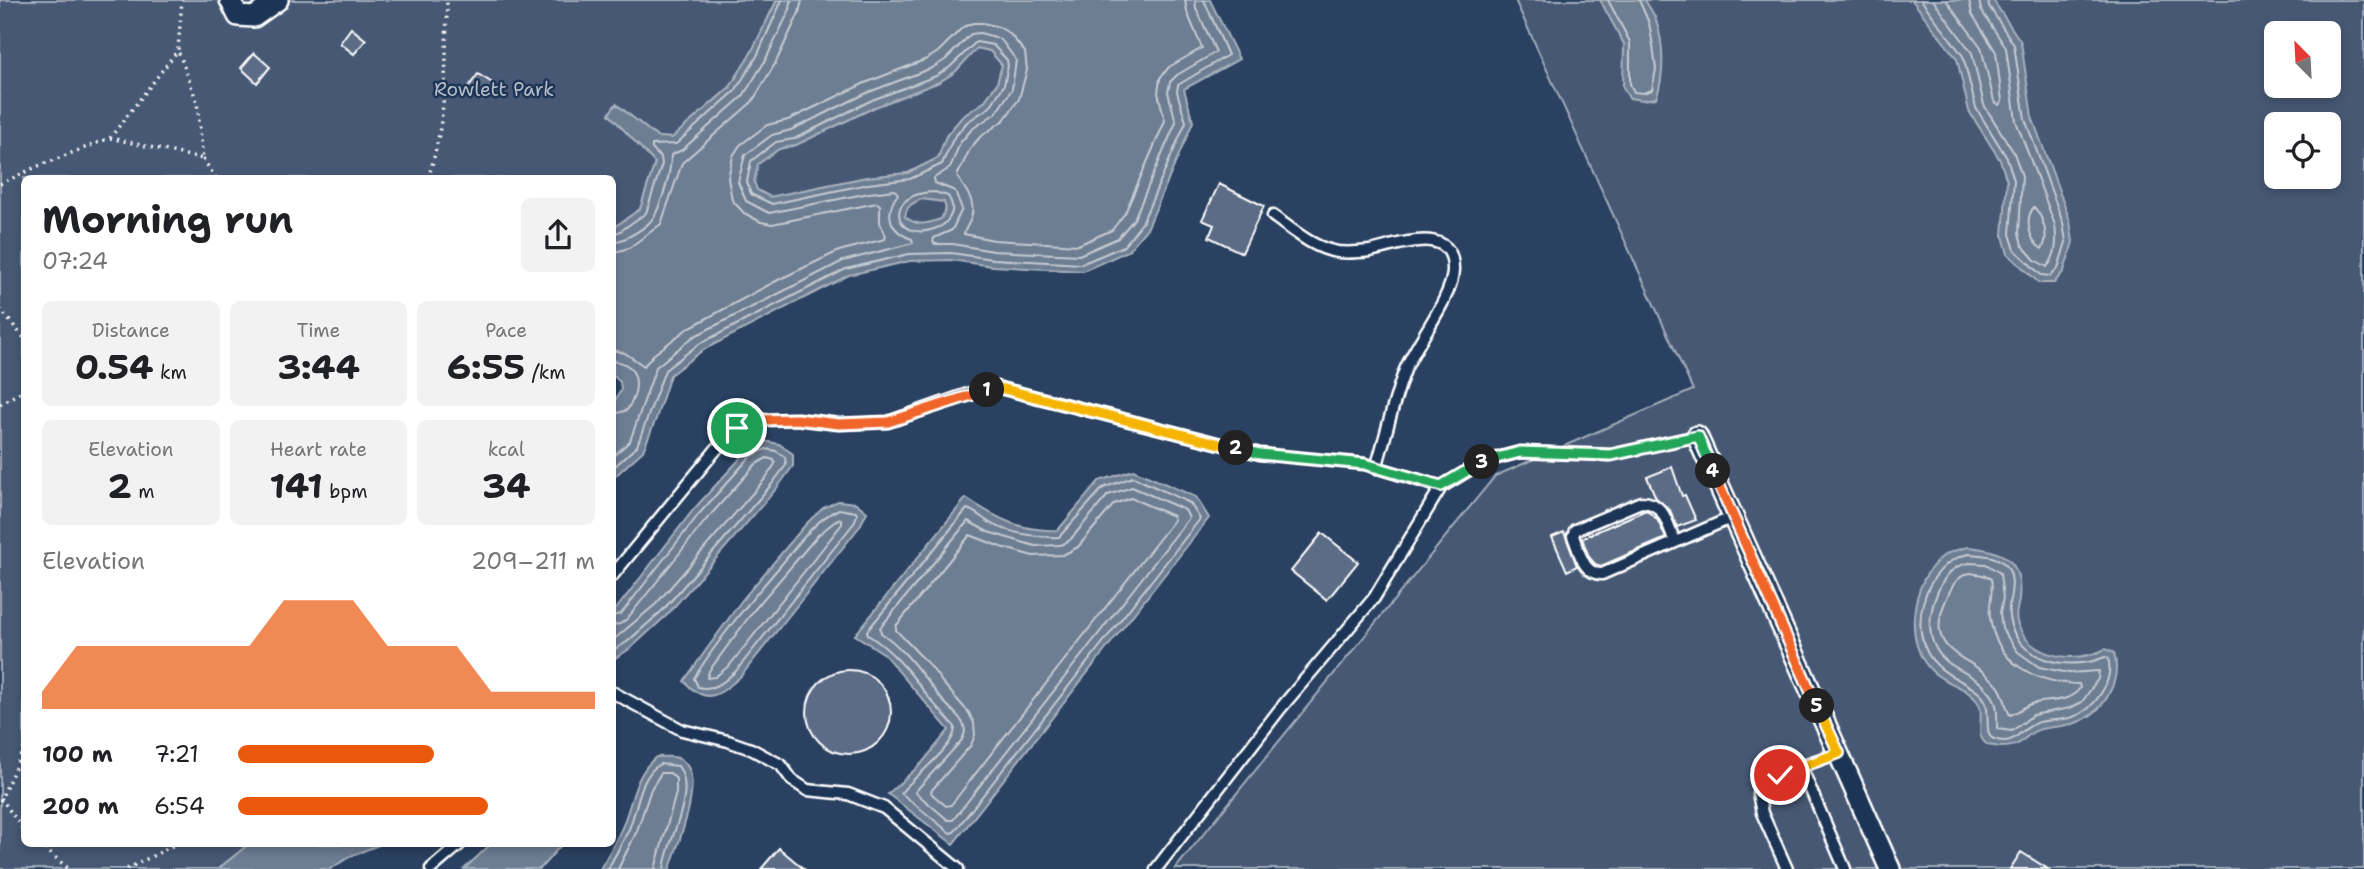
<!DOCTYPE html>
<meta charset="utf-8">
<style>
body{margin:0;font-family:"Shantell Sans",sans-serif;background:#f2f2f2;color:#202124;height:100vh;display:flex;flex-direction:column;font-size:26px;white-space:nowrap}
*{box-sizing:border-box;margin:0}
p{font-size:23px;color:#757577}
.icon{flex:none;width:38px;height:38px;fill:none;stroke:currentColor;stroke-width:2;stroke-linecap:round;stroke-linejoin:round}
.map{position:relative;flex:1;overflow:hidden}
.drawer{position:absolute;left:21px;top:175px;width:595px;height:672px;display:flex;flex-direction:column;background:#fff;border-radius:10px;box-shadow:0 4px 10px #0003}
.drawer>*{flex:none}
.needle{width:46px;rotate:336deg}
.controls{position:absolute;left:2264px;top:21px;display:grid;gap:14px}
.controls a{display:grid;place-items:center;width:77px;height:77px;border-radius:10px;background:#fff;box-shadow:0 4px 10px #0003;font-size:35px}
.pin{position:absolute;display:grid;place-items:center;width:60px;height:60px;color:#fff;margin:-30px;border:4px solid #fff;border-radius:50%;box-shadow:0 2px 7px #0007}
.km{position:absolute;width:35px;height:35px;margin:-18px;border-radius:50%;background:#222;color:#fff;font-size:19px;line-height:35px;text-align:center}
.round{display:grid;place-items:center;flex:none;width:74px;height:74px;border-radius:10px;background:#f2f2f2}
.head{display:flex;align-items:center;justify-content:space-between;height:119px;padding:0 21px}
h1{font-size:38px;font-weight:700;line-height:52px}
.stats{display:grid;grid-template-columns:repeat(3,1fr);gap:10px;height:119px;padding:7px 21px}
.stats div{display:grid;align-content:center;border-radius:10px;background:#f2f2f2;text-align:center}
.stats b{font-size:35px;font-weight:700}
.stats small{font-size:19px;font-weight:400}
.stats p{font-size:19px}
.chart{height:196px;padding:14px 21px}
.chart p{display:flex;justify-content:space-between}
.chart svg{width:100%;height:126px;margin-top:7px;fill:#ea580c;opacity:.7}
ul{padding:0 21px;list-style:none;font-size:23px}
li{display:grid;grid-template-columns:112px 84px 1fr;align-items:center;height:52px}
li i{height:18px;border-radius:9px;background:#ea580c}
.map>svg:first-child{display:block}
.green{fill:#465975;stroke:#a2acba;stroke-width:2;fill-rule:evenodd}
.water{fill:#6d7d92;stroke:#a7b1be;stroke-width:2;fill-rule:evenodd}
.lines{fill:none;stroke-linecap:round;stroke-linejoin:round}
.shore{stroke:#c5cbd3;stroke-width:2}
.building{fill:#5b6c86;stroke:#fff;stroke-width:2}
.service-casing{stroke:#fff;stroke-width:15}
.minor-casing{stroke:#fff;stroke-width:24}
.path{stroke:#fff;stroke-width:3.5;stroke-dasharray:2 5;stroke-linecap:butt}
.service{stroke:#1d3557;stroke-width:10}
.minor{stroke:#1d3557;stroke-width:19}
.split-1-casing{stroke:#fff;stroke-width:14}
.split-2-casing{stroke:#fff;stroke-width:14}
.split-3-casing{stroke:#fff;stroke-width:14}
.split-4-casing{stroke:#fff;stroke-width:14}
.split-5-casing{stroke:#fff;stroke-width:14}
.split-6-casing{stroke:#fff;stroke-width:14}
.split-1{stroke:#f0652b;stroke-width:9}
.split-2{stroke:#f5b400;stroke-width:9}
.split-3{stroke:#22a559;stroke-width:9}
.split-4{stroke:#22a559;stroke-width:9}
.split-5{stroke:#f0652b;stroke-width:9}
.split-6{stroke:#f5b400;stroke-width:9}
.labels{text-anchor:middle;stroke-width:5;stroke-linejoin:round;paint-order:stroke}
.park-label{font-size:19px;fill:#b5bdc8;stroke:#1d3557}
</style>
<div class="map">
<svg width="2364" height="869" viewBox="0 0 2364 869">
<rect width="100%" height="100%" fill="#2a4161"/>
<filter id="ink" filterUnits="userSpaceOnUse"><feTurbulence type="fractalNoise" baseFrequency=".0143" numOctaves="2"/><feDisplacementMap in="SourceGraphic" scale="14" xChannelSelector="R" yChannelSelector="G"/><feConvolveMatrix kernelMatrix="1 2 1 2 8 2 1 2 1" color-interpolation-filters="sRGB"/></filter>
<g filter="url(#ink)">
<path class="green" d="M0 0H777L751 53 730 87 672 138 657 137 616 104 609 114 655 163 640 209 613 228 612 178H24V844H249L218 869H0Z
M1515 0H2364V869H1175L1495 476 1693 390ZM2277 33H2329V86H2277ZM2277 124H2329V177H2277Z
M977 48 990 51 1002 65 997 83 984 102 962 117 946 136 938 158 908 173 867 177 770 197 757 190 754 182 758 164 779 149 796 145 875 107 939 82 955 72Z
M922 199 944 202 946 209 941 219C926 224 918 227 905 217 906 205 912 203 922 199Z"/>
<path class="water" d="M777 0H1210L1239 59 1184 89 1193 122 1148 227 1128 251 1083 271 992 266 951 260 910 261 849 275 703 350 670 375 656 419 643 451 613 478V404L621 390 620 382 613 375V228L640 209 655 163 609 114 616 104 657 137 672 138 730 87 751 53ZM977 48 990 51 1002 65 997 84 984 102 962 117 946 136 938 158 908 173 867 177 770 197 757 190 754 182 758 164 779 149 796 145 875 107 939 82 955 72ZM922 199 944 202 946 209 941 219C927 224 918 227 905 217 906 206 912 203 922 199Z
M1600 0H1645C1648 6 1654 13 1656 20 1664 44 1665 75 1656 98L1643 100 1629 98 1623 87 1624 44Z
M1912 0H1993L2021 42 2032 117 2070 221 2073 242 2064 271 2054 283H2039L2008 254 2003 236 2007 181 2000 160 1969 111 1957 59Z
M764 441 779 444 793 454V466L777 488 667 615 631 648 614 659 613 613 694 509 746 452Z
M1133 470 1196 497 1209 518 953 844 888 794 922 763 949 730 883 653 855 635 966 498C996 518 1021 532 1058 530L1099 481Z
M838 501 856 503 867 512 860 526 741 676C719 695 707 707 684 681L742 600 806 524 823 508Z
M1968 547C2003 550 2023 560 2019 599 2018 608 2014 615 2018 625 2032 660 2076 663 2106 649L2114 653C2122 681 2104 712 2078 722 2066 727 2053 726 2041 729 2021 734 2027 748 1999 747 1995 746 1991 746 1988 745 1972 736 1987 714 1977 701 1966 686 1946 684 1933 672 1902 644 1911 580 1943 556 1951 551 1959 549 1968 547Z
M656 757C665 757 676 755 683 761 706 778 677 845 670 869H600C608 855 617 840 623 825 633 800 635 774 656 757Z
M249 844H381L351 856 330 869H218Z
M491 844H562L540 869H464Z"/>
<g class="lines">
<path class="shore" d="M1608 0 1630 42V84L1634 92 1643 93 1652 90 1656 69 1653 46 1649 23 1639 0
M1921 0 1963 56 1976 108 2007 158 2014 180 2010 234 2015 250 2041 275 2050 276 2058 268 2066 242 2063 223 2025 119 2014 45 1989 6 1988 0
M1933 0 1972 53 1984 105 2014 153 2022 176 2019 233 2022 245 2035 260 2047 267C2057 255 2057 240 2055 225L2016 121 2006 48 1981 10 1979 0
M1946 0 1981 47 1994 101 1999 105 2002 101 1996 52 1972 14 1969 0
M976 42 993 45 1007 60 1008 66 1004 85 990 107 967 122 953 139 942 164 910 179 868 184 772 204 751 194 747 182 751 161 776 142 794 139 872 100 936 76 950 67Z
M935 192 948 196C954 206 954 212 947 221 944 226 939 227 934 229 893 243 882 192 935 192Z
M2034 207C2043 217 2050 237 2042 249 2029 241 2024 219 2034 207Z
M612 233 619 232 646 213 662 164 661 158 652 149V145L676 144 735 91 757 56 782 0
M612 242C625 241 649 227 655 215 663 199 671 173 671 155L682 150 743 96 765 61 790 9 791 0
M612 253 629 248 661 224 682 163 752 102 775 64 799 13 802 0
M612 350 625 353 644 366 653 355 687 329 778 280 839 251 885 239 886 236 880 223V205L877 203 772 224 761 222 744 213 732 200 728 178 733 156 740 145 767 125 788 120 865 83 927 59 938 52 963 27 973 23H983L999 27 1009 33 1025 52 1027 70 1019 99 1004 120 980 137 970 149 957 176C964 189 977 200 971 218 969 225 965 228 964 234L994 240 1078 245 1112 230 1125 213 1165 121 1158 93 1160 78 1169 67 1202 48 1187 12 1185 0
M612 361C642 363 640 392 627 410L612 415
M612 457 630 441 656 367 693 337 843 261 913 243 912 239C889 231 884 213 898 194L895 190 869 193 769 213 746 201 738 182 745 155 772 135 791 130 869 92 932 68 945 60 971 34 980 33 995 37 1002 41 1016 60 1012 89 996 113 972 129 960 143 950 168 934 178 935 183 955 191 962 209 952 230 934 238 933 242 935 244H953L993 251 1079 255 1118 238 1134 219 1176 122 1168 92 1170 82 1177 75 1216 52 1196 8 1195 0
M612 469 637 446 665 370 699 344 846 269 909 254 951 253 993 259 1081 264 1124 246 1142 223 1186 122 1177 92 1178 85 1228 55 1204 0
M1133 477 1190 503 1200 519 954 832 950 833 901 793C913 777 956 747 955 727 946 716 935 706 926 694 909 671 892 650 868 635L867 631 967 509C975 511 982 518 990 523 1008 533 1039 538 1059 537L1103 488Z
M1132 487 1185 510 1189 518 953 820H948L915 792 961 741C964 736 966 732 964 726 961 716 949 708 943 701 923 677 907 650 881 633L880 628 968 521 988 532 1035 546 1061 545 1070 540 1108 495Z
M1131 498 1173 516 1174 520 951 805 946 806 932 794 931 791 971 745 975 735 974 723 969 713 942 682 932 668 896 630V626L970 535 1001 547 1033 556 1063 555 1078 547 1114 504Z
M839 509 856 512 857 515 854 523 736 671C724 682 715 691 698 687L694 678C719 638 750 601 781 565 798 545 814 520 839 509Z
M838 519 842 520V524L730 665 715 677 707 678 709 671 754 610 818 535Z
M1968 554C1981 555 2000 555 2008 568 2017 584 2007 601 2009 617 2016 662 2069 672 2105 657L2108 658C2115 681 2094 710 2073 717 2061 721 2047 719 2036 723 2020 729 2015 747 1994 739 1982 735 1993 709 1982 696 1969 682 1951 679 1938 666 1903 635 1924 563 1968 554Z
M1969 563 1986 564 2000 573 2003 598 2000 613 2002 629 2018 652 2039 667 2069 673 2099 671 2098 679 2082 702 2070 708 2033 715 2012 731 1997 729C1997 718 1999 703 1990 693 1981 680 1968 675 1955 667 1925 650 1926 619 1938 591 1945 576 1952 566 1969 563Z
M1970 573 1983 575 1991 579C1994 593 1988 604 1990 617 1996 664 2036 683 2079 684L2080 688C2069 704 2048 699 2031 704 2023 707 2017 713 2010 715 2005 707 2005 694 1998 686 1973 654 1921 656 1946 600 1951 588 1956 576 1970 573Z
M612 616 621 614 699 514 750 457 766 449 776 451 785 457 786 465 772 484 663 610 627 642 612 651
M612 625 620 624 627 619 706 520 756 464 767 458 774 460 775 464 765 479 656 604 612 641
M608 869C615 855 623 842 629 829 638 808 639 776 660 764L678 766C698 793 667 839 664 869
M618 869 637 831 651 789 661 773H670L676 779V793L655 869"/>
</g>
<path class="building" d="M351 28 366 40 354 54 340 43Z
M254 53 270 67 257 83 241 68Z
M478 74 494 84 483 100 467 89Z
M1219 184 1264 206 1242 253 1209 237 1214 225 1202 220Z
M1672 467 1682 496 1685 495 1696 520 1677 527 1670 510 1656 498 1647 477Z
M1646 510 1657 519 1666 538 1601 566 1595 564 1589 557 1582 538Z
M1564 532 1577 566 1567 571 1552 537Z
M1322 533 1358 562 1327 600 1291 571Z
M807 712a42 42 0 1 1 84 0a42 42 0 1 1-84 0Z
M779 848 804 869H761Z
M2021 852 2048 869H2010Z"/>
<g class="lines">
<g class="service-casing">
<path id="service" d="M1273 216C1293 230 1314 249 1338 252 1348 253 1361 252 1370 251 1396 246 1453 222 1453 269 1454 296 1415 344 1405 370 1393 401 1386 436 1376 468
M1675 542C1667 523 1664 502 1641 502L1575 530 1573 536C1579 550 1583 575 1602 574L1733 517
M612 576 719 446 737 428 761 420 797 419 839 424 888 422 973 392 996 387 1260 454 1365 464 1441 487
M612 692 682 730 728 741 751 749 781 765 792 780 807 790 848 794 884 808 958 869
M1801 767 1845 869
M431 869 460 844
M1156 869 1280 709 1374 598 1441 487 1482 462 1520 452 1611 455 1697 436
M1787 869 1762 813 1758 793C1769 773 1817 761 1838 753"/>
</g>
<g class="minor-casing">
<path id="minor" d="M230 0 238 16 254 17 278 0
M1697 436 1890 869"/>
</g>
<path class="path" d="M110 138 203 159 197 102 178 50
M203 159 216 178
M428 178C447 121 446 60 447 0
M0 184 36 167 110 138 178 50 182 0
M0 309 24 338
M0 404 24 390
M1 798 24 831
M0 801 24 748
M39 844 69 869
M127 869 176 844"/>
<use href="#service" class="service"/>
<use href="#minor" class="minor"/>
</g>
</g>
<g class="lines" filter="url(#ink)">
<g class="split-1-casing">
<path id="split-1" d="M737 428 761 420 797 419 839 424 888 422 987 390"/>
</g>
<g class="split-2-casing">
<path id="split-2" d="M987 390 996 387 1236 448"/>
</g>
<g class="split-3-casing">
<path id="split-3" d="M1236 448 1260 454 1365 464 1441 486 1482 462"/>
</g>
<g class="split-4-casing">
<path id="split-4" d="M1482 462 1520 452 1611 455 1698 436 1713 471"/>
</g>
<g class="split-5-casing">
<path id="split-5" d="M1713 471 1817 706"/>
</g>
<g class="split-6-casing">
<path id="split-6" d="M1780 775 1839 753 1817 706"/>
</g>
<use href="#split-1" class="split-1"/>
<use href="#split-2" class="split-2"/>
<use href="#split-3" class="split-3"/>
<use href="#split-4" class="split-4"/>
<use href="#split-5" class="split-5"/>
<use href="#split-6" class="split-6"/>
</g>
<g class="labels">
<g class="park-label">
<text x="494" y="96">Rowlett Park</text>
</g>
</g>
</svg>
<div class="controls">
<a><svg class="needle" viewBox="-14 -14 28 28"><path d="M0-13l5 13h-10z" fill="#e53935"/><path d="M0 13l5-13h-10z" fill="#757577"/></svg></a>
<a><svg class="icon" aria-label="locate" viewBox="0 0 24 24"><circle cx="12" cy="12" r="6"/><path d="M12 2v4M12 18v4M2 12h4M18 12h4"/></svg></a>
</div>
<div class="pin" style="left:737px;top:428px;background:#1e9e55"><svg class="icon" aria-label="arrive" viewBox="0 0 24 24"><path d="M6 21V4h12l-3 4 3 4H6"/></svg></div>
<div class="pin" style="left:1780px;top:775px;background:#d93025"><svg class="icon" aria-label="check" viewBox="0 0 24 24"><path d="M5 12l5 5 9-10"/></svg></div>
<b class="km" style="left:987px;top:390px">1</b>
<b class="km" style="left:1236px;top:448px">2</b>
<b class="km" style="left:1482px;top:462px">3</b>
<b class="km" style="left:1713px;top:471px">4</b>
<b class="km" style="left:1817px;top:706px">5</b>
<section class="drawer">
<div class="head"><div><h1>Morning run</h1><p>07:24</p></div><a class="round"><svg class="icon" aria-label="share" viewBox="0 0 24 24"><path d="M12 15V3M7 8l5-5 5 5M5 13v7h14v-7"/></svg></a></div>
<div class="stats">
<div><p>Distance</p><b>0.54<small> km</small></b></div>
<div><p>Time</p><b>3:44</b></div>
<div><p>Pace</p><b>6:55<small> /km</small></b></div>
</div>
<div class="stats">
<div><p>Elevation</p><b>2<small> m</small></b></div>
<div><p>Heart rate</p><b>141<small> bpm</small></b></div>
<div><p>kcal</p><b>34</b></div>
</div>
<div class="chart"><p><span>Elevation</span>209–211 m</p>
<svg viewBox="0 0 160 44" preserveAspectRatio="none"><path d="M0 44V38L10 22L20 22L30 22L40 22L50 22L60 22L70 6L80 6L90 6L100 22L110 22L120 22L130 38L140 38L150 38L160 38V44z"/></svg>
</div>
<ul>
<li><b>100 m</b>7:21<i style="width:55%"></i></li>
<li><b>200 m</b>6:54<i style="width:70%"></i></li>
</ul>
</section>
</div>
